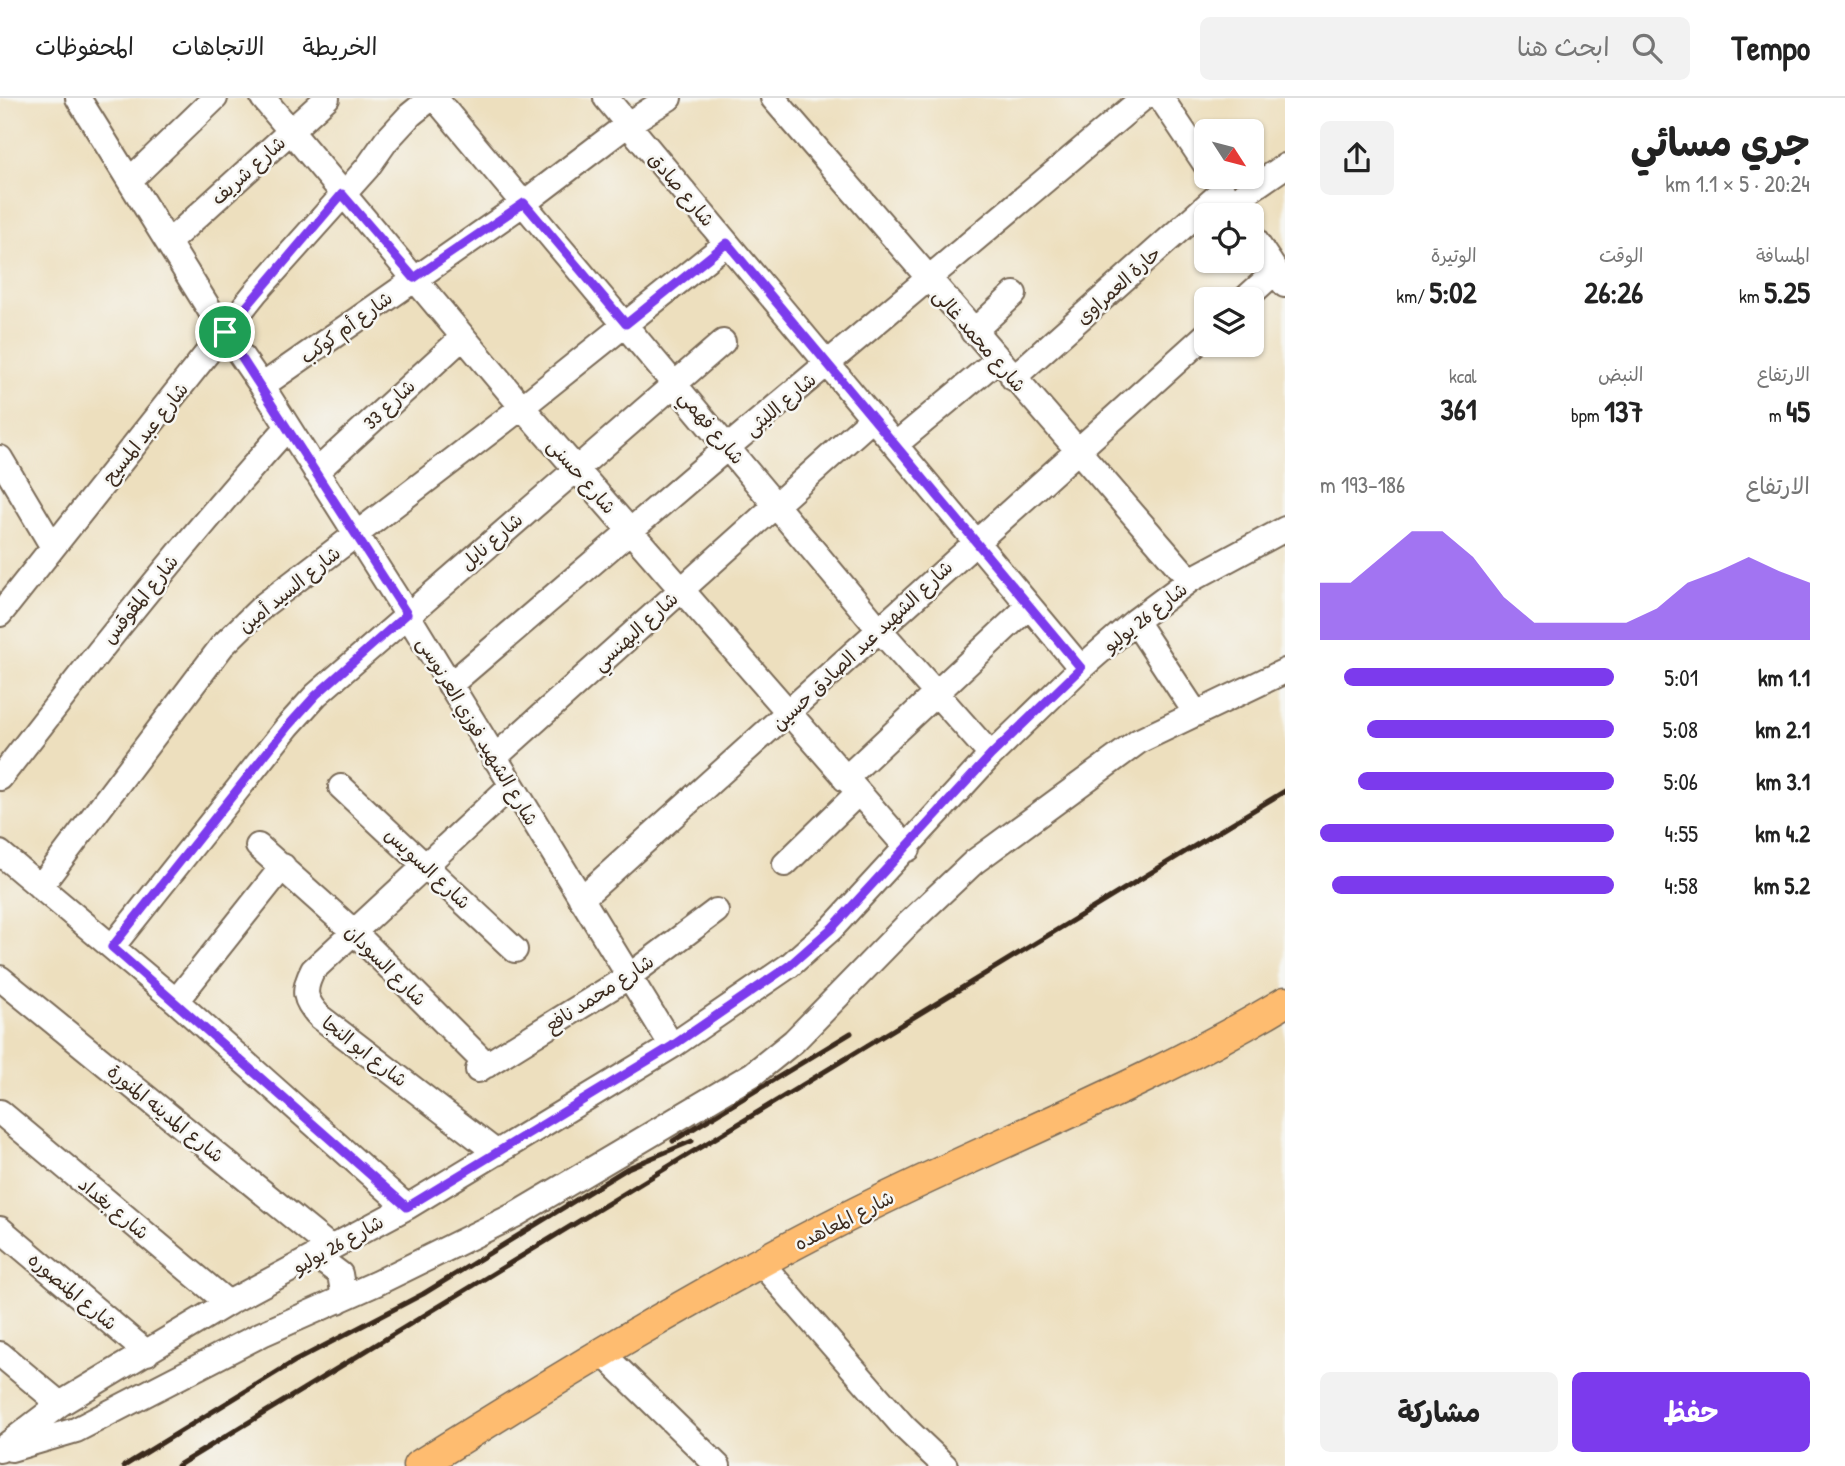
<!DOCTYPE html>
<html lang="ar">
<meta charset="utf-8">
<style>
body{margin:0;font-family:"Patrick Hand","Playpen Sans Arabic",sans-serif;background:#f2f2f2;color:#222;direction:rtl;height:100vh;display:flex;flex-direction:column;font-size:26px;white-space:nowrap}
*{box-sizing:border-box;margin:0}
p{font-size:23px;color:#767676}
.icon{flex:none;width:38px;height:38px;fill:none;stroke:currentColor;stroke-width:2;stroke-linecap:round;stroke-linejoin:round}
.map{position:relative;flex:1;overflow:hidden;direction:ltr}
.details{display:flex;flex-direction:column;background:#fff;width:560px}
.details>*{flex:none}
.needle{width:46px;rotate:126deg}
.buttons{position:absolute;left:1194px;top:21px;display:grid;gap:14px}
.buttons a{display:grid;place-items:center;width:70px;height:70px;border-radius:10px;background:#fff;box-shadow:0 2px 5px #0004;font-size:35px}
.pin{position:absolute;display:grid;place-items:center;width:60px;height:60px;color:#fff;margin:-30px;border:4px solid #fff;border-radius:50%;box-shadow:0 2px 7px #0007}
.round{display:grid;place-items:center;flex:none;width:74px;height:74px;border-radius:10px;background:#f2f2f2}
.summary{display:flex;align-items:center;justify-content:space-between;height:119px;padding:0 35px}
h1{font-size:38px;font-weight:700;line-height:52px}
.stats{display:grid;grid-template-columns:repeat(3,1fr);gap:10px;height:119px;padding:7px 35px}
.stats div{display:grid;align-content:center}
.stats b{font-size:30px;font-weight:700}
.stats small{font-size:19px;font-weight:400}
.stats p{font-size:19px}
.chart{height:196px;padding:14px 35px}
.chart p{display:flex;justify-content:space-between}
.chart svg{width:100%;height:126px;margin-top:7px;fill:#7c3aed;opacity:.7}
.button{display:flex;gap:14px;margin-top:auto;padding:14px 35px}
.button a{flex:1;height:80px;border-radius:10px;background:#7c3aed;color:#fff;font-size:28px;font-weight:700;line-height:80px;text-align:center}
.button a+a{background:#f2f2f2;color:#222}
ul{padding:0 35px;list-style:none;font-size:23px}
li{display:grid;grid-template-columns:112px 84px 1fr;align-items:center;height:52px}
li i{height:18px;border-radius:9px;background:#7c3aed}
header{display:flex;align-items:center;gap:42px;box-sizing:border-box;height:98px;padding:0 35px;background:#fff;border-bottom:2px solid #e0e0e0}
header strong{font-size:33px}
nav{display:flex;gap:38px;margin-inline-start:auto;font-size:24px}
.search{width:490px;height:63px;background:#f2f2f2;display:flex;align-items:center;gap:18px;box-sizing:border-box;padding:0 24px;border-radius:10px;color:#767676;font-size:26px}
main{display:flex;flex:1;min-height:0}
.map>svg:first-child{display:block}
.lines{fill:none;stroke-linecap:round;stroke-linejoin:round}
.minor-casing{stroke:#796956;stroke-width:28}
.major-casing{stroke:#796956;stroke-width:33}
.minor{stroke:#fff;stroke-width:24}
.major{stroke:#febc70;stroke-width:30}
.rail{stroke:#3b2a1e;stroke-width:5}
.route-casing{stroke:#fff;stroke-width:14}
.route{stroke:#7c3aed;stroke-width:9}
.labels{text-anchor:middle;stroke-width:5;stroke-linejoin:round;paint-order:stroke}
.street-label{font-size:19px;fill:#3b2a1e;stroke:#f6f6f2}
</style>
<header>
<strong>Tempo</strong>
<div class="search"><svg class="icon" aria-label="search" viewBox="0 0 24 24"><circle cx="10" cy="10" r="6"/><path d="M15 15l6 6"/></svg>ابحث هنا</div>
<nav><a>الخريطة</a><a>الاتجاهات</a><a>المحفوظات</a></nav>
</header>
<main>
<section class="details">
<div class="summary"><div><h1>جري مسائي</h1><p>20:24 · 5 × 1.1 km</p></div><a class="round"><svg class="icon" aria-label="share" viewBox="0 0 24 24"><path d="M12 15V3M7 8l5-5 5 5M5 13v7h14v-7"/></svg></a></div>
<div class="stats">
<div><p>المسافة</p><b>5.25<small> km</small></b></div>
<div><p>الوقت</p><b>26:26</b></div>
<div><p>الوتيرة</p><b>5:02<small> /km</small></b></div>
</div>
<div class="stats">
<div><p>الارتفاع</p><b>45<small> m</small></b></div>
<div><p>النبض</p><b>137<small> bpm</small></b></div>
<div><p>kcal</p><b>361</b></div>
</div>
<div class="chart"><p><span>الارتفاع</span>186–193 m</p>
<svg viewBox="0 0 160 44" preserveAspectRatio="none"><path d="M0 44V24L10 24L20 15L30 6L40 6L50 15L60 29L70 38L80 38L90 38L100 38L110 33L120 24L130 20L140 15L150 20L160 24V44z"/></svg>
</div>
<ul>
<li><b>1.1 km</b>5:01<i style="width:92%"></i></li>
<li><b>2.1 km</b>5:08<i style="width:84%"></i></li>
<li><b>3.1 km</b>5:06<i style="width:87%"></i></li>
<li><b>4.2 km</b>4:55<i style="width:100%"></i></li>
<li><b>5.2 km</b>4:58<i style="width:96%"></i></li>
</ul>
<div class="button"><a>حفظ</a><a>مشاركة</a></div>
</section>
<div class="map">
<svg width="1285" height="1368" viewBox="0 0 1285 1368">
<rect width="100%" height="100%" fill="#f6f6f2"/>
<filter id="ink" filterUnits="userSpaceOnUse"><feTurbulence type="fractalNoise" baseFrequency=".0143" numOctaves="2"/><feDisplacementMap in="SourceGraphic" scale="14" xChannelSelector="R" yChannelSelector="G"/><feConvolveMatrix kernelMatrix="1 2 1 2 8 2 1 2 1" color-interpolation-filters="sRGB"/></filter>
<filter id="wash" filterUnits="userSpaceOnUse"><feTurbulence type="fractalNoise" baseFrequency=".00686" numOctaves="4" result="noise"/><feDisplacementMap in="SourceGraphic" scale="28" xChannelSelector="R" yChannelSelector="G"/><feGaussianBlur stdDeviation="1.57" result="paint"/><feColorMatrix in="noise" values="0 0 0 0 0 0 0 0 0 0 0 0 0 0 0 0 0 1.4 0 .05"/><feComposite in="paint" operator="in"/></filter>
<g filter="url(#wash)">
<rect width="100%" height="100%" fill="#eddfbe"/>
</g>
<g filter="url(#ink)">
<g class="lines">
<g class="minor-casing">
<path id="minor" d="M78 0 213 217 262 288 407 516 672 948
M263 0 522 309 908 751
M435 0 879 531 991 657
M606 0 1081 570
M773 0 1190 482
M1161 0 1206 67
M130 82 215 0
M1231 105 1285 68
M1251 136 1285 187
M170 143 327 0
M1245 201 1276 173
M973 234 1014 196
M1013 280 1223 93
M262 288 524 105 628 26 669 0
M895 347 997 262
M0 360 53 449
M316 374 463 239
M0 516 255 195 367 70 386 43 410 17 431 0
M1135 523 1195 614
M450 587 728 349 1143 0
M494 660 873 320
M0 680C93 560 186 442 288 329
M845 681 1029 508
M341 689 515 852
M258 748 354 834 487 967
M0 755 176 903 407 1109
M785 766 858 695
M40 789 222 548 264 507 522 309 727 145
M581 801 1206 237
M112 849 288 628 316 597 723 244
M0 880 331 1150
M176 903 283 768
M478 972 628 879 716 813
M0 1014 228 1205
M497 1055 320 919C304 902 302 893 313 872L511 688
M0 1131 147 1255
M316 1158 340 1176 343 1194 338 1203
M761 1165 904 1329 945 1368
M601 1254 718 1368
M0 1256 60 1306
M11 1351 76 1332 262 1236 377 1185 515 1117 753 976 794 943 909 825 974 764 1139 643 1285 573
M0 1352 60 1306 228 1205 407 1109 672 948 790 867 832 830 991 657 1081 570 1135 523 1190 482 1285 431"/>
</g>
<g class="major-casing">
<path id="major" d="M418 1368C557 1281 697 1195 843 1121 989 1047 1145 989 1285 904"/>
</g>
<use href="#minor" class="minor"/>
<use href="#major" class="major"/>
<path class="rail" d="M673 1043 851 935
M124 1368 295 1263 423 1196 628 1070 692 1043
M177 1368 1285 693"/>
</g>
</g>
<g class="lines" filter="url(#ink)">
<g class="route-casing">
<path id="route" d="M342 96 414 180 524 105 626 226 727 145 1081 570 991 657 832 830 790 867 672 948 407 1109 112 849 288 628 316 597 407 516 225 234Z"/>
</g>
<use href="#route" class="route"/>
</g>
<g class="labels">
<g class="street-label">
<text transform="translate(248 72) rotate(-42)" y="7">شارع شريف</text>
<text transform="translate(682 91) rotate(50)" y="7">شارع صادق</text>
<text transform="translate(1118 187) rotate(-42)" y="7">حارة العمراوى</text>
<text transform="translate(346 229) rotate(-36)" y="7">شارع أم كوكب</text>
<text transform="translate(980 242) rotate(49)" y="7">شارع محمد غالى</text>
<text transform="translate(389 306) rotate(-43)" y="7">شارع 33</text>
<text transform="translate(780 306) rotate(-40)" y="7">شارع الليثى</text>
<text transform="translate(712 329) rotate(50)" y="7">شارع فهمي</text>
<text transform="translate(145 335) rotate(-51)" y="7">شارع عبد المسيح</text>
<text transform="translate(582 378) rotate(49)" y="7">شارع حسنى</text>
<text transform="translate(491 443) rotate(-41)" y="7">شارع نايل</text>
<text transform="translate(289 491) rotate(-39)" y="7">شارع السيد أمين</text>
<text transform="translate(140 501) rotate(-51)" y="7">شارع المقوقس</text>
<text transform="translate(1145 519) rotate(-38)" y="7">شارع 26 يوليو</text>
<text transform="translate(635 533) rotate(-42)" y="7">شارع البهنسي</text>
<text transform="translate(862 547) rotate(-43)" y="7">شارع الشهيد عبد الصادق حسين</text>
<text transform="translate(478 633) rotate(59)" y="7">شارع الشهيد فوزي العرنوسى</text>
<text transform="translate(428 770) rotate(43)" y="7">شارع السويس</text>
<text transform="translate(386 867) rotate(45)" y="7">شارع السودان</text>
<text transform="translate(599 895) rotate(-33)" y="7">شارع محمد نافع</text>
<text transform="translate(365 953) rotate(38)" y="7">شارع ابو النجا</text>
<text transform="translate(166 1015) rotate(39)" y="7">شارع المدينه المنورة</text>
<text transform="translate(114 1110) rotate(40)" y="7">شارع بغداد</text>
<text transform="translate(844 1122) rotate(-27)" y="7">شارع المعاهده</text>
<text transform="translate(338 1146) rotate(-29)" y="7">شارع 26 يوليو</text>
<text transform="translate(73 1193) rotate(40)" y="7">شارع المنصوره</text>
</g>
</g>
</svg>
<div class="buttons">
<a><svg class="needle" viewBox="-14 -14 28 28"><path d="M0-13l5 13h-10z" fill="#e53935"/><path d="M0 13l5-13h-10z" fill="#767676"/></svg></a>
<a><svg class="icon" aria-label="locate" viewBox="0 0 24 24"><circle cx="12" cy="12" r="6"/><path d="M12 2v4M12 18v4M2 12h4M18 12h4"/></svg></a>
<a><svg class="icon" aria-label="layers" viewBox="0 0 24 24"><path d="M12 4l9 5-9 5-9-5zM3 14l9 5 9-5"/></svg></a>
</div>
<div class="pin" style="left:225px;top:234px;background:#1e9e55"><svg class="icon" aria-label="arrive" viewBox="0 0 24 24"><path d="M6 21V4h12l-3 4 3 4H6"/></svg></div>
</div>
</main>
